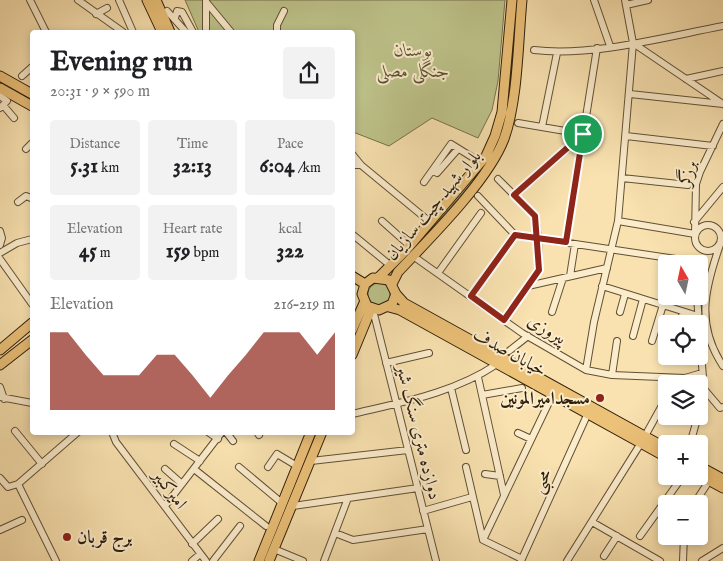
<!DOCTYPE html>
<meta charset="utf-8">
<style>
body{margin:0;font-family:"IM FELL English",Amiri,serif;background:#f2f2f2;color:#202124;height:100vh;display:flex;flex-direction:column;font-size:19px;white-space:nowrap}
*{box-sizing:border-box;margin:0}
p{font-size:16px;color:#757577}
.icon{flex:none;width:28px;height:28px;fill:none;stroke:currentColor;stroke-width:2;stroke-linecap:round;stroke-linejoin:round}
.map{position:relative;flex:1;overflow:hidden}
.side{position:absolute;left:30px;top:30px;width:325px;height:405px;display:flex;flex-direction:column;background:#fff;border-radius:5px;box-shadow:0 2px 8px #0003}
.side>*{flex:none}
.needle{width:32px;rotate:351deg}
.fabs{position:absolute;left:658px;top:255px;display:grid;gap:10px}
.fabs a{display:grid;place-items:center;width:50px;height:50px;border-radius:5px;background:#fff;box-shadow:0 2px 8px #0003;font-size:25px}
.pin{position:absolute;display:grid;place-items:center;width:42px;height:42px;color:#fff;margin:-21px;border:2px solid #fff;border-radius:50%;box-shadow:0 1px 5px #0007}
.round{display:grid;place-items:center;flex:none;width:52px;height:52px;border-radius:5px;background:#f2f2f2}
.head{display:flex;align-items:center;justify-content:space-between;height:85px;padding:0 20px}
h1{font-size:28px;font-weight:700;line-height:38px}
.metrics{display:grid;grid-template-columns:repeat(3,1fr);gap:8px;height:85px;padding:5px 20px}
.metrics div{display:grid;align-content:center;border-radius:5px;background:#f2f2f2;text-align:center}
.metrics b{font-size:21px;font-weight:700}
.metrics small{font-size:14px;font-weight:400}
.metrics p{font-size:14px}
.chart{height:140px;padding:10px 20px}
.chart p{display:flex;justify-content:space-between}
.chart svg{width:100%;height:90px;margin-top:5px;fill:#8f2418;opacity:.7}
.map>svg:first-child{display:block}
.green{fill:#bec38b;stroke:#76714c}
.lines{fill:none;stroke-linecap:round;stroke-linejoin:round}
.minor-casing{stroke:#615035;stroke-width:8}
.major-casing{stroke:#2e1f0c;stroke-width:11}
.minor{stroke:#fbeccc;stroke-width:6}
.major{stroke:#ecc178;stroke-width:9}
.route-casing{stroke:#fff;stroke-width:10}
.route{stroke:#8f2418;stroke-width:6}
.poi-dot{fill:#8f2418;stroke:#fbeccc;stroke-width:2}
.labels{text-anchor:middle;stroke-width:4;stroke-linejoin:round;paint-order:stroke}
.park-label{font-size:18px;font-style:italic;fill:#595032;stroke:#fbeccc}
.street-label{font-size:18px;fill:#2e1f0c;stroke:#fbeccc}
.poi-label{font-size:18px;font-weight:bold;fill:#2e1f0c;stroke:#fbeccc;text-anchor:end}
</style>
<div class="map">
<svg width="723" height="561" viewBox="0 0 723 561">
<rect width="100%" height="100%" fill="#f9e2b0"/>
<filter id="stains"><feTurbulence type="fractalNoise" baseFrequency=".004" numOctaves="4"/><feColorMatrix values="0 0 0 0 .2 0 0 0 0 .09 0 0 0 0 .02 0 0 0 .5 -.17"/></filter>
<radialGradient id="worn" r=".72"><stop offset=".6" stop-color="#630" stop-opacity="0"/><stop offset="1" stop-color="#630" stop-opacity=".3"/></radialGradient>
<path class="green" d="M185 0H505L498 81 492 110 478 138 432 118 389 146 353 132 352 32H199Z
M516 0H519L510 105 497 149 481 172 400 265 398 263 486 162 497 143Z
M368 294a11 11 0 1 1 22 0a11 11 0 1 1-22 0Z"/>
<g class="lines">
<g class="minor-casing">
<path id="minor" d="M30 0 46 32
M78 0 123 32
M119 0 133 32
M594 0 610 46
M625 0 633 43 723 104
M207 3 231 32
M626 5 648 0
M167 11 186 32
M96 14 107 8
M175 18 177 11 182 12 193 32
M206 32V1
M277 32V25L284 11
M534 50C592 57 665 37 723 26
M22 76 32 67
M686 79 723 71
M630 94 723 104
M0 96 7 101 0 108
M3 105 14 118
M518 123 583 134
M542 127 557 53
M626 136 713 146
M26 149 32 143
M352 154 361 165
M352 165H361L430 222
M434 171 437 173 458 149
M622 178 688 185
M498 179 535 216 538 238 539 270 504 320
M424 182 451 144 480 162
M515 195 583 135
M478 196 515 235 696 262
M18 202 26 196 31 198
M382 221 410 246
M618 221 695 234 696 184 700 172 723 124
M694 222 723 187
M695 238a13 13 0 1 1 26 0a13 13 0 1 1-26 0Z
M0 231 2 238 0 245
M352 234 391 266
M566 242 597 48
M721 242C705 287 695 324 723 366
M0 253 17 243 32 239
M413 256 522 333 586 370 612 375 685 378 702 373
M0 259 32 304
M438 273 481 213
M570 276 575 244
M528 286 607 268
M602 286 698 316
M471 296 515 235
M697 296 699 324
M373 310 436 561
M552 312 563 278
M620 312 625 294
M680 324 683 312
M699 329 704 389 720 408 723 407
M633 336 643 299
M652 341 663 305
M509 351 528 336
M386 363 429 353
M586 370 594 322 618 221 633 43
M612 375 617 341
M478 377 504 495
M685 378 695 384
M0 387 4 399
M451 388 466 450
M482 395 522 388
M0 397 32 403
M352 414C403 402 454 393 497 364
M15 431 42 464
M112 432 116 442 206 561
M208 432 218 439
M226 432 233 441
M257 432 259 435
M518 433 531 439
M645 436 665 400
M174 444 200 461
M690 444 698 416
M311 461 408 450
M239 467 282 503
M268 467 277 454 297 466
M466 467 483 540 522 559
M165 469 182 484
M194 469 266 526
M485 474 500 476
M0 478 8 487 18 484
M694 504 709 481
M165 506 222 432
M293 506 418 488
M423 511 472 497
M592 522 660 561
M0 530 22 520
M335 533 353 540 428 529
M640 536 683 476
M483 540 553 394
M192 544 218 519
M274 549 303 561
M604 556 617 536
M56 561 18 484 78 432
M192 561 199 555
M213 561 240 526
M324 561 348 498
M521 561 588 413
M567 561 641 443
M683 561 684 536
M702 561 723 548"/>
</g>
<g class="major-casing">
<path id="major" d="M147 0 162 32
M156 0 170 32
M0 76 32 94
M0 88 32 106
M352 276 365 284
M379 277 406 250 486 156 495 136 502 112 512 0
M392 284 398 272C429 239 488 181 504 139 518 100 518 42 522 0
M396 294 392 304 379 310 367 306 362 294 365 284 373 278 389 280 396 294 404 303 666 448
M389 307 400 310 666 457
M352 330 364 303
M0 350 32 323
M352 355 371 309
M0 365 32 340
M699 466 723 479
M699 475 723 488
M259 561 311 432
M269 561 322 432"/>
</g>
<use href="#minor" class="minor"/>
<use href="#major" class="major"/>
</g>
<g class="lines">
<g class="route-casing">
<path id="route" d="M583 134 566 242 515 235 471 296 504 320 539 270 535 216 514 195 583 134"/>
</g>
<use href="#route" class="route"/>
</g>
<g class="poi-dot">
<circle cx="600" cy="398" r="5"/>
<circle cx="67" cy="537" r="5"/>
</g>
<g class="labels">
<g class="park-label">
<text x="413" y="56">بوستان<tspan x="413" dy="21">جنگلی مصلی</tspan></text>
</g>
<g class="street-label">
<text transform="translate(687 173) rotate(-74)" y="6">برزگر</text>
<text transform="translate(433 205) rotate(-50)" y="6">بلوار شهید چیت سازیان</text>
<text transform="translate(547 329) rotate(31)" y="6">پیروزی</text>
<text transform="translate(510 352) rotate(29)" y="6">خیابان صدف</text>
<text transform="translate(419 432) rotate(76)" y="6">دوازده متری سنگ شیر</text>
<text transform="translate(541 481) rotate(-66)" y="6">محبی</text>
<text transform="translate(170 489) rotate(53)" y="6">امیرکبیر</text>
</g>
<g class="poi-label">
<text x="590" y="404">مسجدامیرالمونین</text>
<text x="77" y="543" text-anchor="start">برج قربان</text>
</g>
</g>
<rect width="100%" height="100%" filter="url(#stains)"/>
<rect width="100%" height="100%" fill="url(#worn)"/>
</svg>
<div class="fabs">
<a><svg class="needle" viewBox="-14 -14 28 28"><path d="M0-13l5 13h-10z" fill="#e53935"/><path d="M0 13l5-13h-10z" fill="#757577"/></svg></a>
<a><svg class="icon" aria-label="locate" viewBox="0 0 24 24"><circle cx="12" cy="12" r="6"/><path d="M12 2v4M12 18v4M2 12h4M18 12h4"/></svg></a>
<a><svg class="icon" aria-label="layers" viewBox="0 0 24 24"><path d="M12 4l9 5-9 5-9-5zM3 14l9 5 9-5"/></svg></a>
<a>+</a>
<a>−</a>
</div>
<div class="pin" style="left:583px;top:134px;background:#1e9e55"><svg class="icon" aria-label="arrive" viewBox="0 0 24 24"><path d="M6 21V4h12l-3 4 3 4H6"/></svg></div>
<section class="side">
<div class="head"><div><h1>Evening run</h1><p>20:31 · 9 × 590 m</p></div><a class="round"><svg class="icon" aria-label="share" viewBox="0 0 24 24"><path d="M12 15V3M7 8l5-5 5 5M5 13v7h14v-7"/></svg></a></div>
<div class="metrics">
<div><p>Distance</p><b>5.31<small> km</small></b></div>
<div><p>Time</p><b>32:13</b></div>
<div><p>Pace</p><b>6:04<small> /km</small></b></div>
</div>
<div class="metrics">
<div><p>Elevation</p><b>45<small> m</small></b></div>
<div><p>Heart rate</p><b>159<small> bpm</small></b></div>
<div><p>kcal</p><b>322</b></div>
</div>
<div class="chart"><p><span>Elevation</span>216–219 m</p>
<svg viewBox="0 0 160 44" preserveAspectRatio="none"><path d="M0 44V6L10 6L20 17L30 27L40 27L50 27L60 17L70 17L80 27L90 38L100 27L110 17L120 6L130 6L140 6L150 17L160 6V44z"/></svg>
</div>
</section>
</div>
